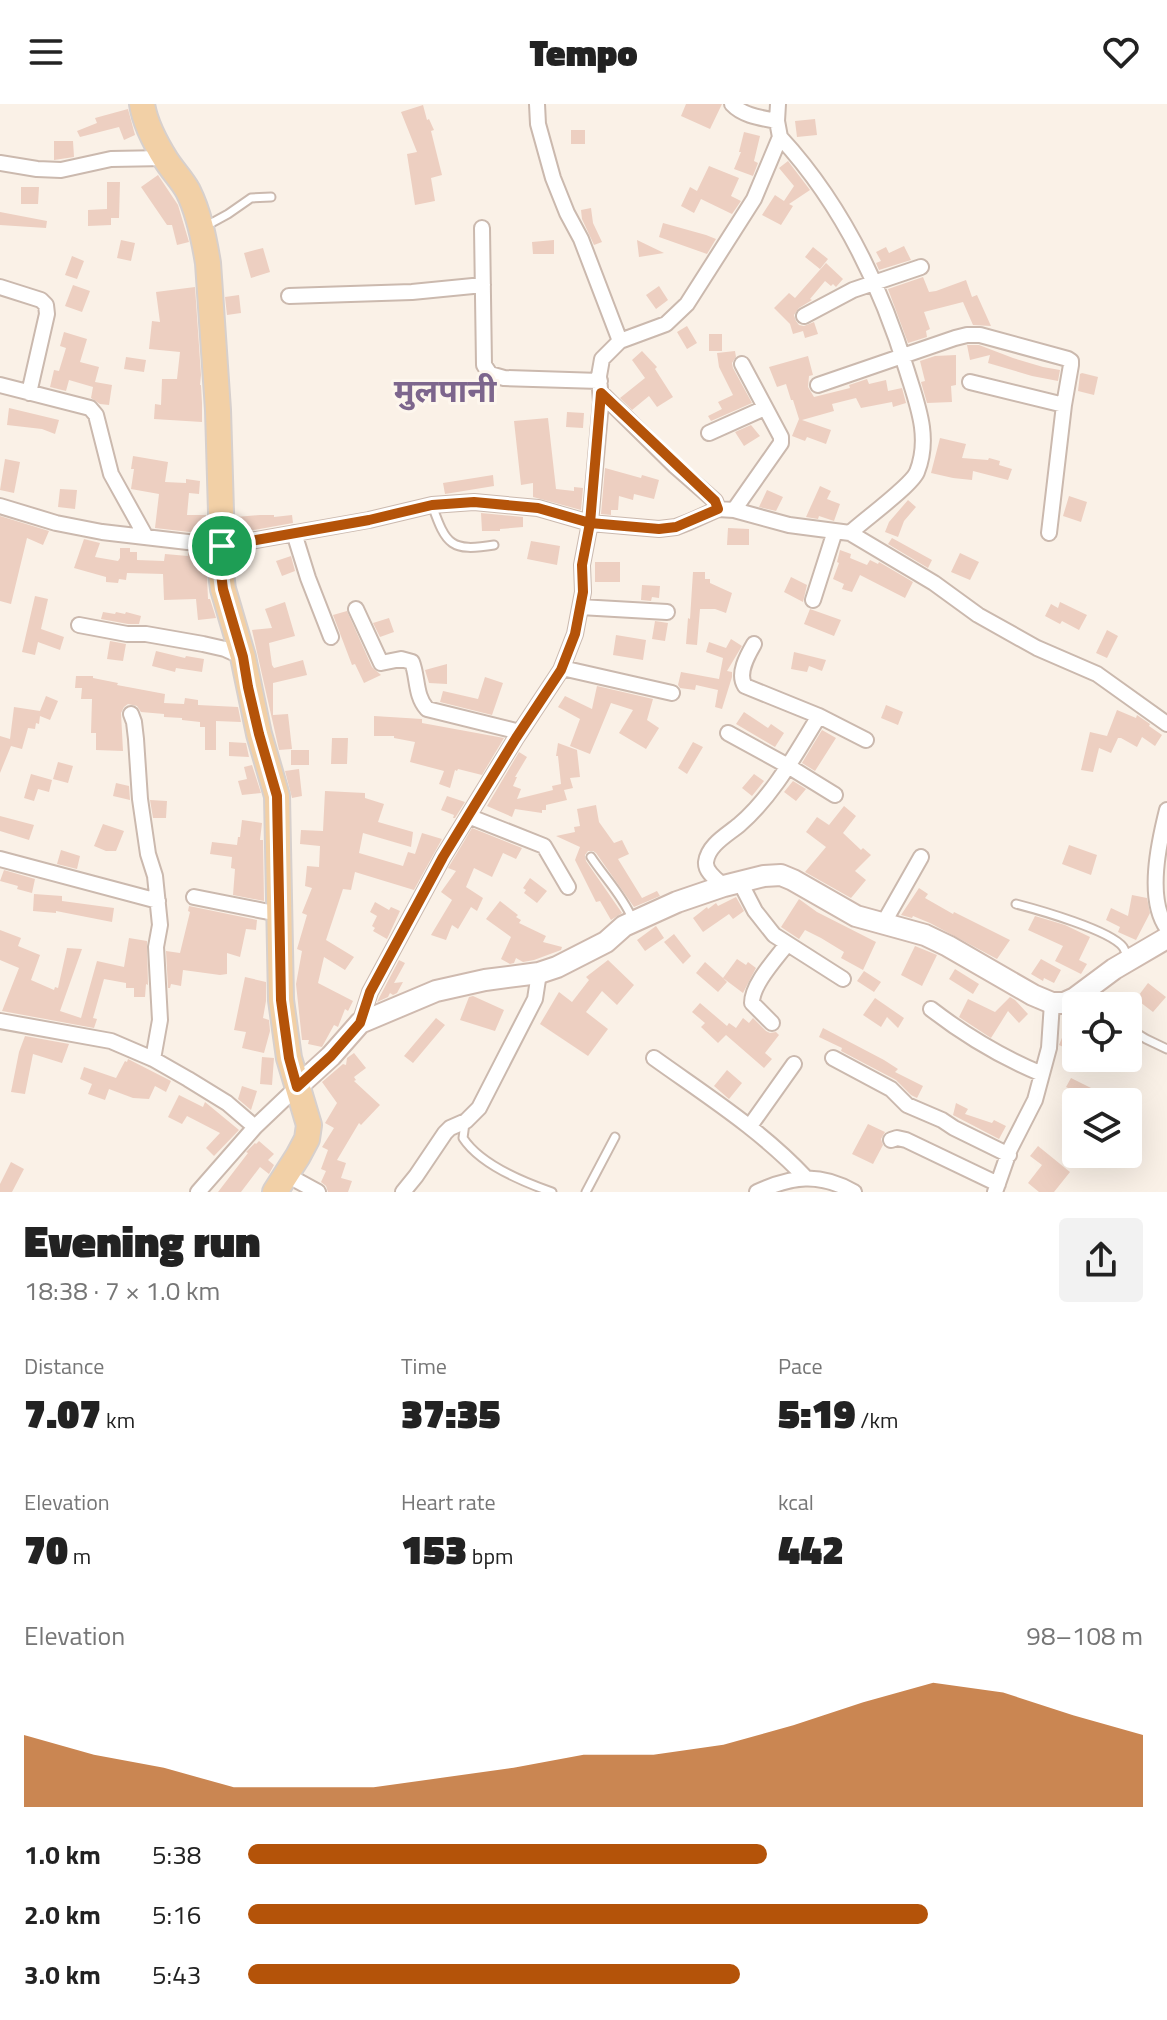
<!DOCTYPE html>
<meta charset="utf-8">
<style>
body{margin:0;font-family:"Titillium Web","Noto Sans Devanagari",sans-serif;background:#f2f2f2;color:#222;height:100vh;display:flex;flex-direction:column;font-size:30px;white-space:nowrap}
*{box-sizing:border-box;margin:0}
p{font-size:26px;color:#767676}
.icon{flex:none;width:44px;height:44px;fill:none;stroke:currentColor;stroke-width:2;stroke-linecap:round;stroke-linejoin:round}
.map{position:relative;height:1088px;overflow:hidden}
.details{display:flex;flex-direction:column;background:#fff;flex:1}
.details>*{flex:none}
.fabs{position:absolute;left:1062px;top:888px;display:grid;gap:16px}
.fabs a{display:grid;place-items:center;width:80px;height:80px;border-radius:8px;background:#fff;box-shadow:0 8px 32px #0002;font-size:40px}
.pin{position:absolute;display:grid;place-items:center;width:68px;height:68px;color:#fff;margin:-34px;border:4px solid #fff;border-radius:50%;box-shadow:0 2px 8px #0007}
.round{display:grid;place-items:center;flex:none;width:84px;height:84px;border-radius:8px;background:#f2f2f2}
.headline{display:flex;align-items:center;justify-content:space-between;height:136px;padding:0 24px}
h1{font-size:44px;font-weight:800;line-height:60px}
.figures{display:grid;grid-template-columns:repeat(3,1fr);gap:12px;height:136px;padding:8px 24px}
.figures div{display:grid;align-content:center}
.figures b{font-size:40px;font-weight:800}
.figures small{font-size:22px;font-weight:400}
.figures p{font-size:22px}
.chart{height:224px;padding:16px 24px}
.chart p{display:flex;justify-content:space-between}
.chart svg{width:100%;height:144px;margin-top:8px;fill:#b45309;opacity:.7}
ul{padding:0 24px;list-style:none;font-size:26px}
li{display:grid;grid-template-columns:128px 96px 1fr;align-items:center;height:60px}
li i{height:20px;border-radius:10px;background:#b45309}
header{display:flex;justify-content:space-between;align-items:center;height:104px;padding:0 24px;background:#fff;font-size:36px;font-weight:800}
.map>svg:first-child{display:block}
.building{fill:#edcfc1}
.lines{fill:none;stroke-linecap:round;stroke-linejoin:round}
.lane-casing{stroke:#cbb9ae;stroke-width:11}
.street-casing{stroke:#cbb9ae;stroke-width:18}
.secondary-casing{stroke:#cfbaaf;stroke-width:24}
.primary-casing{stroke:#d7d0cd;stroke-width:28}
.lane{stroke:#fff;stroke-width:7}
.street{stroke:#fff;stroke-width:14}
.secondary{stroke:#fff;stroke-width:20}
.primary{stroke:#f2d0a6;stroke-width:24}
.route-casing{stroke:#fff;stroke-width:16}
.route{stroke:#b45309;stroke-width:10}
.labels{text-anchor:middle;stroke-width:6;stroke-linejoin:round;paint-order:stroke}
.district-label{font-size:32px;font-weight:bold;fill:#7d668d;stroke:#fdf6ed}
</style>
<header><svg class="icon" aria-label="menu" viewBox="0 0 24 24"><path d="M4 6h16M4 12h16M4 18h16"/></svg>Tempo<svg class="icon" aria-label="heart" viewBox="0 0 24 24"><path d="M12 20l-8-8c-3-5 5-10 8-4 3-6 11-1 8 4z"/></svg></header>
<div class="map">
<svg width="1167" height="1088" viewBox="0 0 1167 1088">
<rect width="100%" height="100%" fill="#faf1e7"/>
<path class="building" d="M686 0H722L710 25 681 12Z
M423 1 427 16 429 15 434 26 431 27 442 71 431 74 435 97 415 101 407 50 417 48 401 8Z
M128 5 135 31 124 36 119 23 80 33 77 27 97 19 95 14Z
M815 15 817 31 797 33 795 17Z
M571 26H585V40H571Z
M744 28 760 32 754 57 758 59 753 72 734 65 741 48H739Z
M54 37H73L74 53 54 56Z
M788 57 810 86 789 100 793 102 781 121 762 111 775 91 784 97 794 82 779 64Z
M709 62 739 74 731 92 741 97 732 110 701 95 694 109 681 102 690 83 697 87Z
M158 71 178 101 189 138 177 141 172 121H167L141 83Z
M107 78H120L119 114H111V121L88 122V106L107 105Z
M21 83H39L38 100H21Z
M591 104 593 119 602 138 594 141 582 115 581 106Z
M0 108 47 117 46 124 0 121Z
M663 119 706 131 716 135 707 150 659 133Z
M121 136 135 139 131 157 117 154Z
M554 136V150H533L532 138Z
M637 136 664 149 639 153Z
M904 142 911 156 879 166 876 159 881 157 876 148 886 143 889 149Z
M813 143 828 155 820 165 805 153Z
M263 144 270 168 251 174 244 149Z
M72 152 84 157 77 175 65 171Z
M826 159 843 175 836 183 833 180 831 182 825 177 810 195 812 196 799 204 794 211 796 217 799 221 804 222 814 218 818 230 805 234 803 227 793 230 790 220 774 204 789 189 795 194Z
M923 173 929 188 936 187 966 176 972 193 977 191 991 222 973 221 963 198 924 208 930 225 926 227 927 233 908 239 888 185Z
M73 181 90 187 82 208 65 202Z
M659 182 668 196 656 205 646 191Z
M195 183 201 271 200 281H201L202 299V318L154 315 155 300 161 301 162 275H177L180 248 149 245 152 217 160 218 156 188Z
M239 191 241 209 227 211 225 193Z
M687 222 697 239 687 245 677 228Z
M64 228 87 235 80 258 99 263 95 278 112 281 109 301 100 300 91 294 93 283 69 276 66 287 50 283 54 266 59 267 66 244 60 242Z
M709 230H722V247H709Z
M967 241H979L1013 254 1043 263 1060 266 1058 277 1032 272 988 259 990 251 970 256Z
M642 247 657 263 655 265 673 293 657 303 649 292 632 306 620 294 645 274 632 256Z
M735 247 736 253 732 259 733 264 752 299 711 317 708 312 722 305 718 298 733 291 719 263 717 249Z
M956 251V281L951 282 952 298 927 299 921 278 925 277 920 257 935 252Z
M808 252 813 271 809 272 808 283 814 293 850 284 849 281 867 275 869 280 886 276 888 287 902 284 906 299 893 303 892 298 861 304 856 294 832 300 834 307 802 316 831 326 826 340 807 333 805 337 792 332 799 315 793 296H791L786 280 777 283 769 263Z
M126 253 146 256 144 268 124 265Z
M1082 269 1098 273 1094 291 1078 287 1080 270Z
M9 304 59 316 55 330 42 325 7 321Z
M567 308 584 309 583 324 566 323Z
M548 314 556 385 574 387V383L583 384 581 406 533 393V379L521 381 514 317Z
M751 321 760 332 744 342 735 328Z
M940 334 966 340 962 354 988 356 989 354 1000 357 999 361 1012 365 1008 376 973 367 972 376 953 374 931 369Z
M133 352 168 358 165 378 186 379V375L200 377 199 390 189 389 187 411H206L207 430 155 424 159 390 131 385 134 365H131Z
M5 355 20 358 14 389 0 386Z
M605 364 641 374 642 371 659 376 654 395 634 390 633 396 619 392 618 406H611V411L601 410Z
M493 371 494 382 445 390 443 379Z
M820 382 831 387 827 395 840 400 834 417 819 412 818 415 806 413Z
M60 385 77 386 75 405 58 403Z
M767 386 783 393 776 407 759 403Z
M1069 392 1087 398 1081 418 1063 412Z
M908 396 916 403 904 417 898 433 885 428 889 418Z
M481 409 523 413V423L500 425V427H482Z
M260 411H274V413L292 411 293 419 237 429 236 413Z
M0 412 49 427 43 441 27 434 11 500 0 497Z
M728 424 749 425V441H727Z
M892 434 932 456 928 464 888 440Z
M84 435 100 439 95 453 118 457 120 454V444H130V448H137V456L164 457 165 450 188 452V448L206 450 208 495H210L216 514 198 516 196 495 164 496 163 470 127 469 126 476 119 475 118 479 106 478V473L74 464Z
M531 437 560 442 557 461 527 455Z
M840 446 851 450 850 454 867 461 870 456 878 460 879 458 913 478 905 494 860 471 852 488 842 485 844 480 833 475 839 459 837 458Z
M960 449 979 458 970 476 951 468Z
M291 452 295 467 282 472 276 457Z
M595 458H620V478H595Z
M693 468H705V475H710V479L732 489 726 509 715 505H700L697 541 686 540 688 514 690 515Z
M791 473 807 481 803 498 784 488Z
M642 481 660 482 659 494 652 493 651 497 641 496Z
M35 492 48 495 41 525 64 533 60 546 38 538 35 551 22 548Z
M285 498 295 532 269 539 272 561 274 564 303 556 307 571 273 579V611L288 610 292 645 279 646 252 526 272 524 265 505Z
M1060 498 1087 511 1079 526 1062 517 1060 520 1045 512 1051 500 1058 504Z
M810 505 841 516 834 532 804 520Z
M347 507 372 563 381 571 364 579 355 560 352 561 333 511Z
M103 508 115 510 116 508 125 510 126 508 141 512 139 520H128L101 515Z
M389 514 394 528 380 533 373 519Z
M655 517 668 519 665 537 652 535Z
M1107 526 1118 532 1107 554 1096 549Z
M616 531 646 536 643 556 613 551Z
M731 535 742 542 727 567 732 568V573L722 605 715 603 718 586 696 581 695 586 680 584 678 581 681 568 719 575 723 554 706 548 709 538 726 544Z
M110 537 126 540 123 557 107 555Z
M156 547 185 554 186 552 204 555 202 568 176 564 175 568 152 562Z
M794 548 826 556 822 567 809 562 807 568 791 565Z
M447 560V580L429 579 425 566Z
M76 572H93V574L118 579 117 581 165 590 164 599 184 600 185 594 198 596V601L238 603 241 618 216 617V646H205V623H200V618L182 616V614L164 613V610L141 608 137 602 128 600 124 603 121 609 123 647 96 646V629H91L92 595H81L82 584H75Z
M485 573 503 579 492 611 440 598 443 587 478 595Z
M597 582 653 595 647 616 659 624 646 645 619 629 633 606 611 599 590 650 570 642 580 615 558 603 565 592 592 605Z
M46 592 58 597 50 616 40 612 39 620 36 619 35 625 28 624 22 645 11 642 0 669V632L10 635 14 603 40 607Z
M886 601 903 608 898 621 881 614Z
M1117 606 1136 614 1137 611 1150 620 1149 622 1162 631 1155 642 1142 633 1137 643 1121 634H1118L1111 649 1099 644 1093 668 1081 666 1090 628 1107 632Z
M744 608 768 624 771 620 784 629 775 643 736 620Z
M374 612 422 615V619L504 634 482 671 458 665 457 667 455 666 450 684 439 680 444 667 410 658 415 638 394 634V632H374Z
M822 626 836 634 815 667 802 659Z
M332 634H348L347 660H331Z
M229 638 246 639 249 653 229 652Z
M693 638 703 643 687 670 678 664Z
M558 639 577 646 580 673 570 674 573 684 564 686 567 696 546 701V706H542V709L515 705 512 713 487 702 519 648 527 653 515 673H517L513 682 521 685 517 695 553 686 552 682 561 680 558 652H556Z
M291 646H309V661H291Z
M58 658 73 662 68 679 53 675Z
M252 661 261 689 242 691 238 677 247 675 244 663Z
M299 665 302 692 292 694 285 667Z
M31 670 52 676 49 688 38 685 34 697 24 694Z
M754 670 764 677 752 692 742 684Z
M793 677 806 685 796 697 784 688Z
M116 679 129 682 130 696 113 692Z
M325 687 365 689V694L384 700 378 718 413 728 411 743 363 729 359 749 403 762 408 748 415 750 422 729 442 735 414 786 355 768 351 786 343 785 326 836 354 853 345 866 324 853 318 879 353 897 348 907 345 905 338 923 334 921 322 943 308 940 309 936H302L296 880 302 847 297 845 307 811 302 809 312 784 305 782 307 762 319 763 320 742 300 740 301 726 323 727Z
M447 692 465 698 455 714H453L454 711 441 706Z
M150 696 167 697 166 714H153Z
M596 701 599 718 614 739 622 736 629 750 618 755 642 794 657 787 660 792 634 803 596 749 593 747H588L585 751 586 757 622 809 611 816 600 797 596 798 575 756 580 743 556 732 575 728 574 723 580 722 577 705Z
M844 702 856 712 843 729 861 746 863 744 871 751 855 767 866 776 851 794 805 768 826 743 806 728 817 713 829 721Z
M0 712 34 721 29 736 0 727Z
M242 716 262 719 260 736H263L264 797 233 791 235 765 231 764 232 753 210 750 212 738 237 741 238 733H240Z
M103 720 124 727 116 747H106L94 742Z
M472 724 522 744 516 755 503 749 492 773 474 764 466 783 483 794 477 807 471 803 458 825 452 821 446 836 431 831 452 796 441 788 456 767 448 764Z
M1069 741 1097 751 1091 771 1062 760Z
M61 746 80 752 77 765 57 760Z
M4 766 35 775 32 789 17 785 18 782 0 777Z
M530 774 547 787 537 799 524 789 526 786 523 784Z
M919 784 928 790 925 794 953 810 954 808 1010 836 997 855 930 819 913 812 912 814 901 811Z
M34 790 62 792V797L114 804 112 818 56 807V809L33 807Z
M1132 791 1147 794 1150 809 1136 836 1118 828 1120 823 1106 816 1111 804 1128 812Z
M736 793 744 807 733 815 729 810 703 828 693 814 707 803 708 805 716 799 718 802Z
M799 795 817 808 876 838 863 866 841 854 844 848 821 834 805 826 799 835 781 823Z
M500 797 518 811 516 813 521 816 519 819 546 832 543 838 562 843 561 846 534 856 523 858 516 854 514 859 510 860 501 855 511 833 486 815Z
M375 798 389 806 391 803 400 807 387 835 373 827 375 824 372 822 377 812 370 808Z
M189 802 257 816 256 826 246 825 240 853 227 849V870L220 871 183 866 181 882 171 880 170 884H168L166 847 180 849 190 808 188 807Z
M1035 812 1065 821 1090 833 1079 856 1087 860 1081 870 1055 857 1063 842 1028 826Z
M656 822 664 834 645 847 637 836Z
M0 826 21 834 18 842 40 851 31 876 54 886 55 883 58 884 67 844 82 845 60 907 81 914 97 857 124 863 129 834 147 837 148 881 146 880 145 893H134V884H126V879L104 875 93 914 97 915 94 924 2 907 19 864 0 856Z
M674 830 691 852 683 860 664 838Z
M915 842 937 851 922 882 901 871Z
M737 855 746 861 748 858 756 864 743 889 723 874 727 878 718 888 696 869 705 858 723 874Z
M1041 855 1061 866 1054 879 1044 874 1043 877 1031 870Z
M399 856 405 859 394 879 403 878 397 889 393 891 390 889 388 893 377 898Z
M608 856 634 881 617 901 602 887 586 908 608 925 588 952 540 920 559 888 572 898 589 876 586 873Z
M955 865 979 880 973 890 949 875Z
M864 867 881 878 874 888 857 877Z
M245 873 266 878V897L263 914 269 916 270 927 264 949 242 944 246 928 234 926Z
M1148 879 1166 893 1153 908 1136 895Z
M473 892 504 906 495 927 460 916 469 893Z
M1010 893 1015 896 1028 910 1019 919 1008 907 991 934 959 913 968 895 995 908Z
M875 894 904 914 898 924 887 913 881 923 863 911Z
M700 899 727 922 729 919 736 924 743 914 749 919 753 914 766 927 770 929 776 928 779 931 765 949 772 955 764 964 726 931 718 939 701 923 705 919 692 908Z
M436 914 445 921 413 959 404 952Z
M823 924 884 956 898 965 895 968 923 982 917 994 911 991 896 976 841 947 842 944 819 933Z
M1066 924 1076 929V949L1059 941Z
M25 932 69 940 62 959 33 950 25 990 11 988 19 948Z
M354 949 366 964 354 973 356 976 354 977 380 1001 361 1021 359 1019 337 1056 346 1059 341 1074 352 1077 348 1088H328L326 1082 321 1078 326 1067 321 1065 328 1046 322 1043 334 1024 325 1019 337 999 322 978 343 960 346 961 347 954Z
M262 953 274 954 272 981 260 980Z
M128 955 171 977 166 988 155 982 149 995 133 994 109 985 105 996 88 990 92 980 80 975 84 963 116 974 125 957 127 958Z
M727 966 742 979 729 995 714 982Z
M1071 974 1119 998H1096L1066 983Z
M242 982 257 987 251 1006 238 995Z
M179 991 203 1003 205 998 239 1026 214 1052 206 1044 220 1029 187 1012 182 1020 168 1013Z
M956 999 968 1005 965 1010 992 1019 994 1016 1006 1022 999 1035 953 1011Z
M868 1020 885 1028 881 1035 883 1041 873 1060 852 1050Z
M259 1037 274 1050 268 1056 274 1061 269 1070 260 1063 241 1088H218L248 1049 246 1048 255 1039 256 1040Z
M1038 1042 1070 1068 1054 1088H1039L1028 1079 1042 1061 1030 1052Z
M11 1058 24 1065 12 1088H0V1080Z"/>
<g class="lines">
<g class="lane-casing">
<path id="lane" d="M206 122 228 110 251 94 271 93
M432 401C446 441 451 448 494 441
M591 753C605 774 622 791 632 814
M1016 800C1039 806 1110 826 1123 843 1125 846 1127 852 1128 855
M1082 890 1095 902
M1128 924 1146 935 1167 945
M465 1019 463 1034C480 1060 523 1078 552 1088
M586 1088 615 1033"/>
</g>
<g class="street-casing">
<path id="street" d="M537 0 538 20 553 74 567 109 581 135 620 237
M732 0C743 12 762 14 777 17
M780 33C841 99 881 182 907 267 917 300 931 333 917 368 911 382 865 415 850 429
M0 59 37 65 61 66 111 55 165 54
M482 124 484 261 490 270 504 274 600 277
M0 183 41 196 46 201 47 210 29 289
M289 192 412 188 483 181
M804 212 853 186 921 163
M970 278 1064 301
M0 281 90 304 96 311 111 370 146 433
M818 281 955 234 967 231H980L1068 255 1071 257V261L1064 301 1049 429
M601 289 675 362 715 397 718 405
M709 329 765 304
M0 402 56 419 102 428 222 442 369 416 432 401 474 398 538 404 590 419 659 425 676 423 689 418 718 405 734 406 789 421 850 429 934 479 978 511 1037 544 1097 570 1167 620
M734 406 781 339V333L742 260
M294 429 308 474 331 533
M813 496 835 427
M580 503 667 508
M356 505 381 559 401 555 412 558C418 573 415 592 427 605L520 628
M79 521 127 530H146L203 540 225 545 243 553
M754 540C747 552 737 570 745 582L819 612 866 636
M562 564 672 589
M131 610 134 618 136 635 140 695 148 750 155 772 160 821 156 843 160 916 153 955
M728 629 788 662 835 691
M1167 706C1159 738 1146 795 1167 824
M468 712 544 742 568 783
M0 755 158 797
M740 778 755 807 774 831 843 875
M724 782C716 775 705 768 706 758 708 741 727 731 739 721 773 692 796 649 819 612
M194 793 279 810
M883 820 921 753
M931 905C966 932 1001 953 1042 970
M0 917 111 937 153 955 188 975 227 999 255 1023
M360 919 370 888 443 753 516 634 561 566 575 530 583 488 582 461 590 419 601 298 599 272 602 255 620 237 666 220 687 200 754 95 780 33 777 17 778 0
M772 919 752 899C752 880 776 855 787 840
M654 954C707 992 761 1026 806 1074
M833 954 891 985 907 1001 942 1016 954 1024 1009 1051
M750 1022 794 960
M891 1036 897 1034 906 1036 998 1080
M285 1070 318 1088
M198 1088 255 1023 297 983
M403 1088 416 1072 445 1029 450 1024 466 1017 479 1004 535 895 539 869
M757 1088C792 1072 819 1068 854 1088
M995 1088 1010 1045 1035 996 1049 944 1052 899"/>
</g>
<g class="secondary-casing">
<path id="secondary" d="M297 983 331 952 360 919 436 887 485 876 539 869 557 863 606 838 624 822 677 798 724 782 764 772 781 771 793 776 856 812 925 831 948 842 1033 891 1052 899H1064L1075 894 1114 865 1167 834"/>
</g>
<g class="primary-casing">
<path id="primary" d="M142 0C145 20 156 40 166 56 173 67 182 76 188 87 199 109 204 135 208 159L218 306 222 442 220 462 223 485 243 553 259 630 277 692 281 896 289 954 309 1021 307 1035 298 1052 275 1088"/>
</g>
<use href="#lane" class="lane"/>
<use href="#street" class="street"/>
<use href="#secondary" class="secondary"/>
<use href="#primary" class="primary"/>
</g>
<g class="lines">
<g class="route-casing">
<path id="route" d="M222 442 220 462 223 485 243 553 248 583 259 630 277 692 281 896 289 954 297 983 331 952 360 919 370 888 443 753 516 634 561 566 575 530 583 488 582 461 590 419 659 425 676 423 718 405 715 397 601 289 590 419 538 404 474 398 432 401 369 416 222 442"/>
</g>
<use href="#route" class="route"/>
</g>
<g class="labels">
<g class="district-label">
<text x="445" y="298">मुलपानी</text>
</g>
</g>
</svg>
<div class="fabs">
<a><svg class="icon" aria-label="locate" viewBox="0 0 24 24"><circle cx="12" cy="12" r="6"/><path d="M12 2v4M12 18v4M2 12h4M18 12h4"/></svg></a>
<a><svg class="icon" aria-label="layers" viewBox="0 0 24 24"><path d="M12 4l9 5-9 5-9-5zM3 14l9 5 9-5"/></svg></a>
</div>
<div class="pin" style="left:222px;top:442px;background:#1e9e55"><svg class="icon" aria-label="arrive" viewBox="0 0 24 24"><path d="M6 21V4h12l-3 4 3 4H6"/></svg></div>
</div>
<section class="details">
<div class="headline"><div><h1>Evening run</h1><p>18:38 · 7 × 1.0 km</p></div><a class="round"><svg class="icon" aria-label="share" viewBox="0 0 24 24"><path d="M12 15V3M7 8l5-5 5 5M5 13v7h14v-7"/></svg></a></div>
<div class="figures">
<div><p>Distance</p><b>7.07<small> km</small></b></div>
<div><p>Time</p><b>37:35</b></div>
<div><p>Pace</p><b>5:19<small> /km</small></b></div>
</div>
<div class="figures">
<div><p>Elevation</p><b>70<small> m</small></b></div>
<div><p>Heart rate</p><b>153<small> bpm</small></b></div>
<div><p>kcal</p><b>442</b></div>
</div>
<div class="chart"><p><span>Elevation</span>98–108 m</p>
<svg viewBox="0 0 160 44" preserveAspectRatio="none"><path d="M0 44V22L10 28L20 32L30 38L40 38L50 38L60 35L70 32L80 28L90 28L100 25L110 19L120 12L130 6L140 9L150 16L160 22V44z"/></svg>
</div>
<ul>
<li><b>1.0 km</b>5:38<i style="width:58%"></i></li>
<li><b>2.0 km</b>5:16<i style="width:76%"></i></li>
<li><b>3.0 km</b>5:43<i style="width:55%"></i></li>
</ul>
</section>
